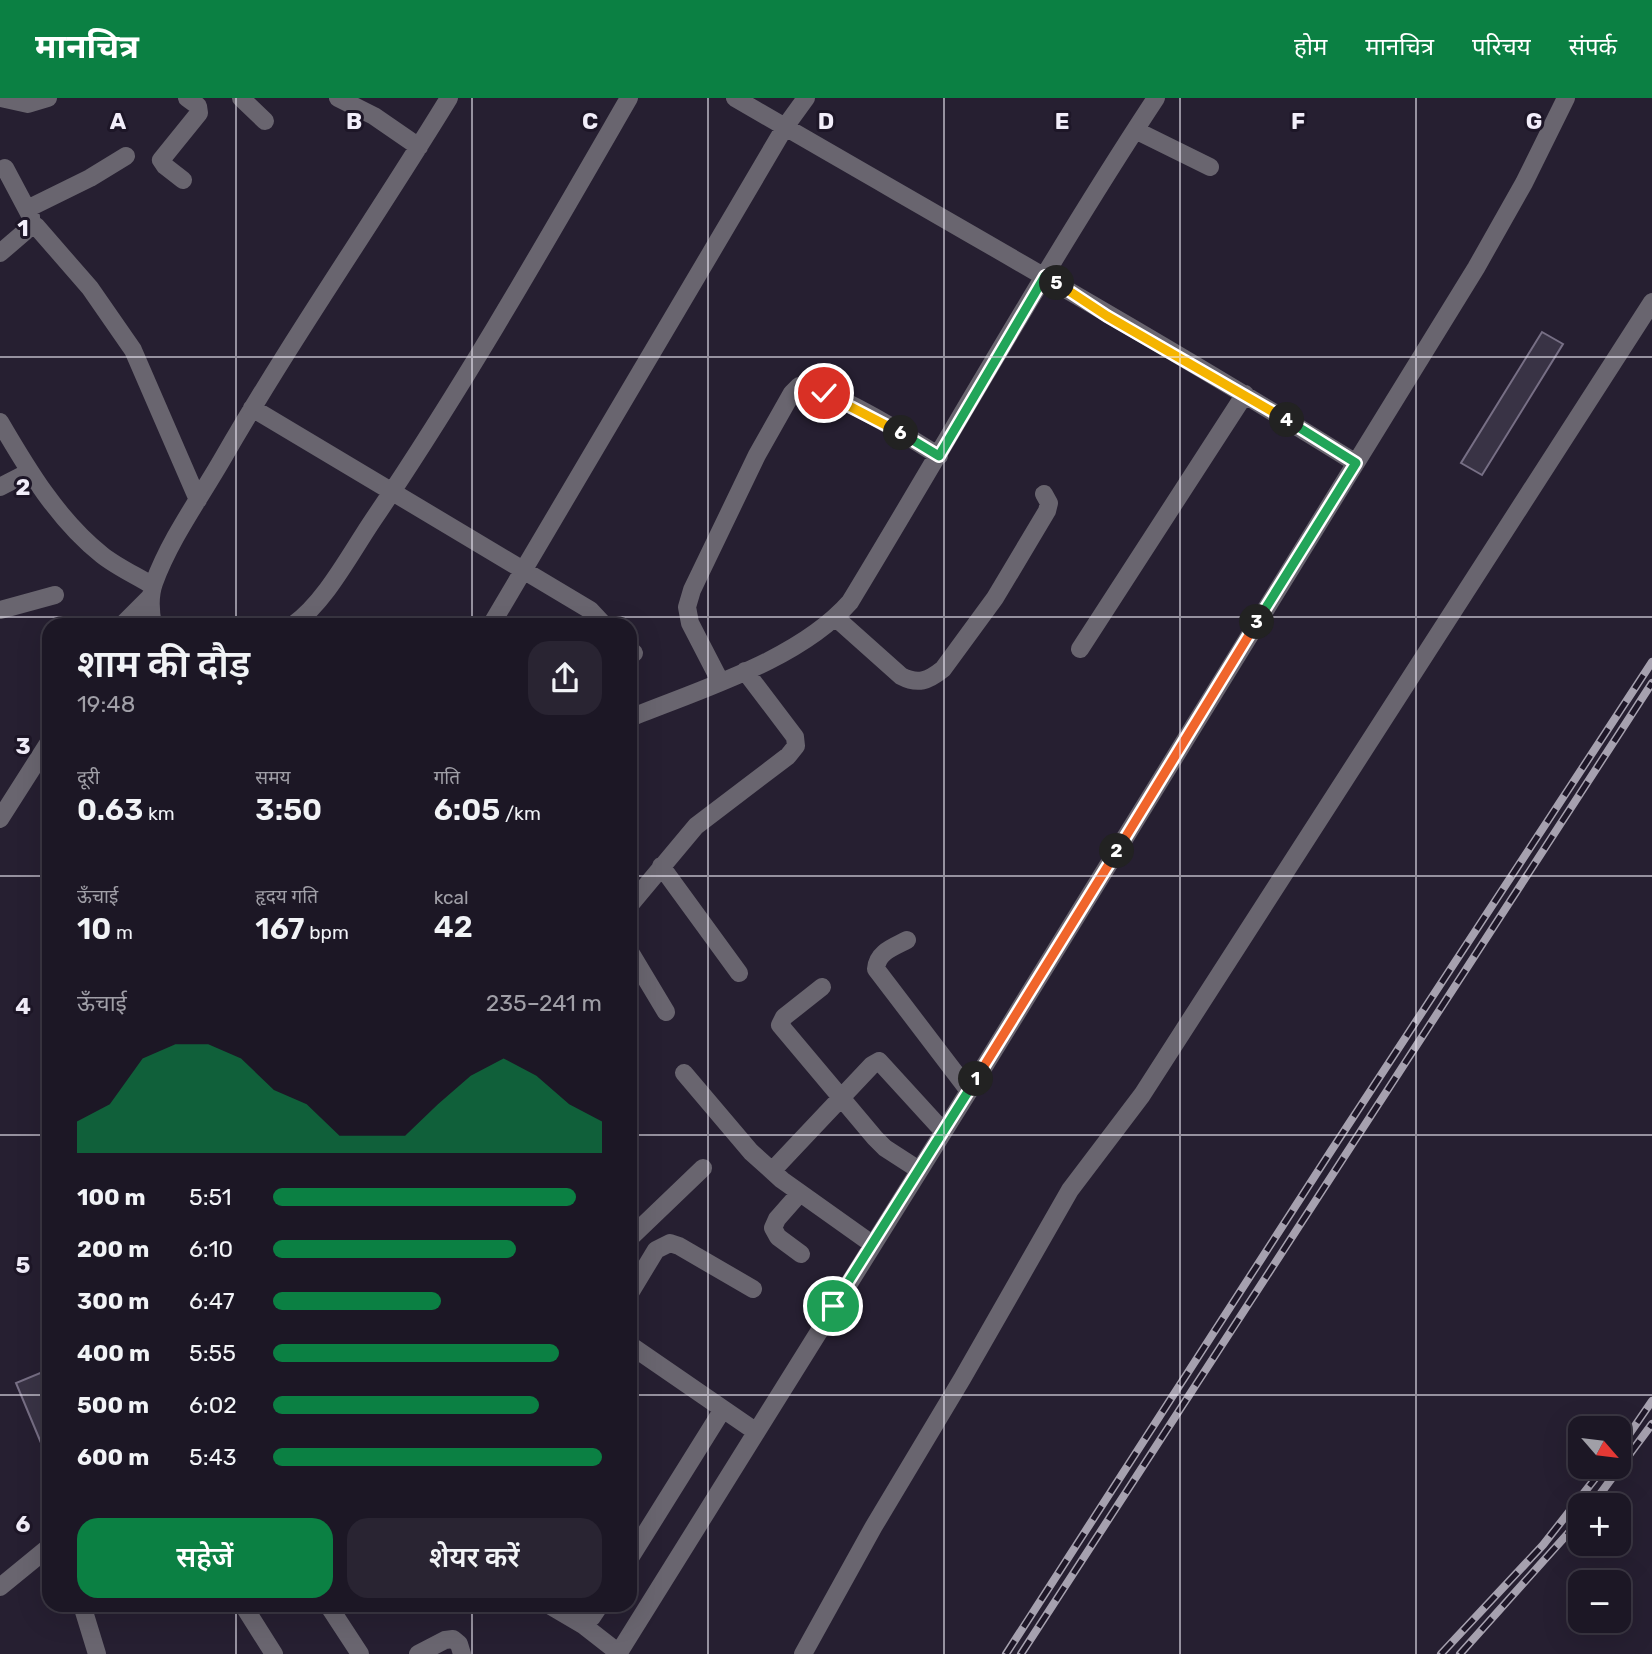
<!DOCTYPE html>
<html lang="hi">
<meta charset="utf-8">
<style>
body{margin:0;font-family:Rubik,"Noto Sans Devanagari",sans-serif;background:#292432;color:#f1f3f6;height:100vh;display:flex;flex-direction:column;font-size:26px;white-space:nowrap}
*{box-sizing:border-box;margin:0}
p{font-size:23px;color:#a09fa7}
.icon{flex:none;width:38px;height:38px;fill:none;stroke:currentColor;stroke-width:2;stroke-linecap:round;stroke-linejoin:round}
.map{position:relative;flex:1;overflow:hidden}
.side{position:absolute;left:42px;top:520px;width:595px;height:994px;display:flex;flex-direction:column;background:#1c1725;border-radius:21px;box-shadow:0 7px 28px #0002,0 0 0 2px #3a3642}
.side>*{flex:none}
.needle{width:46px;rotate:118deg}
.controls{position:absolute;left:1568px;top:1318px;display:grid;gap:14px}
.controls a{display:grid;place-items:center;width:63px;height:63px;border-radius:14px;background:#1c1725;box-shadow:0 7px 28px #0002,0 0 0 2px #3a3642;font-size:35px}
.pin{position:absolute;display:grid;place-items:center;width:60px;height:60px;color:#fff;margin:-30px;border:4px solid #fff;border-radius:50%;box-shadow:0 2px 7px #0007}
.km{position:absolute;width:35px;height:35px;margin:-18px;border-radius:50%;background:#222;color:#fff;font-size:19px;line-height:35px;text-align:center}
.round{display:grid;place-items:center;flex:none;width:74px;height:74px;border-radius:21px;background:#292432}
.headline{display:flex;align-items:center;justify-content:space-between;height:119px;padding:0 35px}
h1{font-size:38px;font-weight:600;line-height:52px}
.stats{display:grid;grid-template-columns:repeat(3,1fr);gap:10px;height:119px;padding:7px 35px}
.stats div{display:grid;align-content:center}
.stats b{font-size:30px;font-weight:600}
.stats small{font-size:19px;font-weight:400}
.stats p{font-size:19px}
.chart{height:196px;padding:14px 35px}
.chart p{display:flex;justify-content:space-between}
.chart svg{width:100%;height:126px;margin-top:7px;fill:#0b8043;opacity:.7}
.cta{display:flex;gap:14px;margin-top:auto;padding:14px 35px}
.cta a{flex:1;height:80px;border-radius:21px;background:#0b8043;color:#fff;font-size:28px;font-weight:600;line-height:80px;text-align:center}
.cta a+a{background:#292432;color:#f1f3f6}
ul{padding:0 35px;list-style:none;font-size:23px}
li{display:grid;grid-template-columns:112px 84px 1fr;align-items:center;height:52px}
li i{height:18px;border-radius:9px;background:#0b8043}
header{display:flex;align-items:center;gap:42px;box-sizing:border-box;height:98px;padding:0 35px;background:#0b8043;color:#fff}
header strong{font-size:33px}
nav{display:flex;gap:38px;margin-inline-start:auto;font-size:24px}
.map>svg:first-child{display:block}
.building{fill:#393345;stroke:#776f85;stroke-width:2}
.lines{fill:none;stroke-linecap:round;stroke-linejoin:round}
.minor{stroke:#69656f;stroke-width:18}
.rail-casing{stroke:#a6a1af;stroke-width:8}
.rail{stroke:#1d1627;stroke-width:5;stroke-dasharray:16;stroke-linecap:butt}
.split-1-casing{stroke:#fff;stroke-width:14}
.split-2-casing{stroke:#fff;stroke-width:14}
.split-3-casing{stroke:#fff;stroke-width:14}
.split-4-casing{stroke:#fff;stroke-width:14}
.split-5-casing{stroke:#fff;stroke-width:14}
.split-6-casing{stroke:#fff;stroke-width:14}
.split-7-casing{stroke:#fff;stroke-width:14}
.split-1{stroke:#22a559;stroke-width:9}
.split-2{stroke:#f0652b;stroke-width:9}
.split-3{stroke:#f0652b;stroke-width:9}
.split-4{stroke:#22a559;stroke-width:9}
.split-5{stroke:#f5b400;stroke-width:9}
.split-6{stroke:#22a559;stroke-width:9}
.split-7{stroke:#f5b400;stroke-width:9}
.grid{fill:none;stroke:#f2eefa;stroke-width:2;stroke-opacity:0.55}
.grid-label{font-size:23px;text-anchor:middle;font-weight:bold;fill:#f2eefa;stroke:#1d1627;stroke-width:6;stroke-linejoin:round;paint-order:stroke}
</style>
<header>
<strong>मानचित्र</strong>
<nav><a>होम</a><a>मानचित्र</a><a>परिचय</a><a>संपर्क</a></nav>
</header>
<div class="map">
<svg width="1652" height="1556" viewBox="0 0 1652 1556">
<rect width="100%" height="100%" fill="#261f31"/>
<path class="building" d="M1542 234 1563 246 1482 377 1461 365Z
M45 1273 49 1283V1364L16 1285Z"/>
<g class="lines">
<path class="minor" d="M1 0 28 6 48 0
M241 0 265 23
M338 0 374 18 419 49
M735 0C943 121 1152 238 1356 365
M1135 32 1210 69
M5 70 31 119
M183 82 165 68 161 62 199 15 198 8 187 0
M27 111 90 80 126 58
M0 155 28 131 36 128 90 190 133 252 198 402
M252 310 590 512 604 527
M0 324C28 372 58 422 102 457 117 469 137 478 153 488
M0 389 29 374
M0 512 55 497
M836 520 901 578C918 587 928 583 943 571L995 500 1047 413 1049 405 1044 396
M122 527 151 498
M153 527C150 512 149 499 154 485 170 441 200 400 223 360 294 237 375 121 449 0
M293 527C326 503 350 456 373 422 465 286 547 142 629 0
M491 527 735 114 785 29 806 0
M1080 551 1245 296
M630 552 634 555
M720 583 690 525 687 509 692 492 757 357 792 295 799 288C839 294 904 336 939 358
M630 620C701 591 799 562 850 504 952 336 1048 164 1156 0
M0 721 49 644
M661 768 739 875
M630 807 696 728 788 658 796 648 795 639 745 573
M907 842C894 849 877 854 876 871L969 993
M630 854 666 914
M822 889 784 919 780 927 875 1040 885 1050 919 1072
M684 975 751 1054 782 1082 872 1146
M772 1073 872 967 879 963 943 1033
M799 1096 777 1121 773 1130 778 1139 801 1156
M630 1140 703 1070
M630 1195 656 1152 670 1145 679 1148 753 1191
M630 1247 755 1333
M630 1460 723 1311
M0 1489 49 1449
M82 1507 97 1556
M243 1507 274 1556
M328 1507 360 1556
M549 1507 583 1527 592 1519 600 1507
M583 1527 619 1555
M418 1556 445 1542 453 1541 459 1546 462 1556
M618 1556 969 993 1476 170 1524 85 1566 0
M803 1556 874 1428 962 1281 1070 1092 1142 997 1652 204"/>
<g class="rail-casing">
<path id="rail" d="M1619 1351 1652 1303
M1592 1407 1652 1326
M1006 1556 1331 1053 1652 564
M1021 1556 1652 585
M1441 1556 1543 1447 1605 1368
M1460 1556 1580 1422"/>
</g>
<use href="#rail" class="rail"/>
</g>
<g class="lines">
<g class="split-1-casing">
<path id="split-1" d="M833 1208 976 981"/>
</g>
<g class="split-2-casing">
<path id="split-2" d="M976 981 1117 753"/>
</g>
<g class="split-3-casing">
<path id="split-3" d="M1117 753 1257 524"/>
</g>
<g class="split-4-casing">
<path id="split-4" d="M1257 524 1356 365 1287 322"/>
</g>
<g class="split-5-casing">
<path id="split-5" d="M1057 185 1107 218 1287 322"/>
</g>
<g class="split-6-casing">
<path id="split-6" d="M901 335 939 358 1045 178 1057 185"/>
</g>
<g class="split-7-casing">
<path id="split-7" d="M824 295 901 335"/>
</g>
<use href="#split-1" class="split-1"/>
<use href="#split-2" class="split-2"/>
<use href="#split-3" class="split-3"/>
<use href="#split-4" class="split-4"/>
<use href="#split-5" class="split-5"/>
<use href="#split-6" class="split-6"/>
<use href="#split-7" class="split-7"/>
</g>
<path class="grid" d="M236 0V527M472 0V527M708 0V1556M944 0V1556M1180 0V1556M1416 0V1556M0 259H1652M0 519H1652M0 778H49M630 778H1652M0 1037H49M630 1037H1652M0 1297H49M630 1297H1652M236 1507V1556M472 1507V1556"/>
<g class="grid-label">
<text x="118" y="31">A</text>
<text x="354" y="31">B</text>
<text x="590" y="31">C</text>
<text x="826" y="31">D</text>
<text x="1062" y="31">E</text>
<text x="1298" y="31">F</text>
<text x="1534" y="31">G</text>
<text x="23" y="138">1</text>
<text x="23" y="397">2</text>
<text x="23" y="656">3</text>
<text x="23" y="916">4</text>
<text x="23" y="1175">5</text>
<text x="23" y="1434">6</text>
</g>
</svg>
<div class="controls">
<a><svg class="needle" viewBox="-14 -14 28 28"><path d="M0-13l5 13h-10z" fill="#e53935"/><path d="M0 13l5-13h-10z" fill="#a09fa7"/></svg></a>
<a>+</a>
<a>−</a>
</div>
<div class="pin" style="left:833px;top:1208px;background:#1e9e55"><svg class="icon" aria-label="arrive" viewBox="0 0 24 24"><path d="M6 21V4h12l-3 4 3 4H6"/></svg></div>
<div class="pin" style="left:824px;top:295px;background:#d93025"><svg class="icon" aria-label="check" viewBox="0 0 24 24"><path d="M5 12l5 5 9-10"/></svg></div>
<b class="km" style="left:976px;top:981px">1</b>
<b class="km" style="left:1117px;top:753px">2</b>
<b class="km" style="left:1257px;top:524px">3</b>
<b class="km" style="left:1287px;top:322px">4</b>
<b class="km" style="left:1057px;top:185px">5</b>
<b class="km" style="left:901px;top:335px">6</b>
<section class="side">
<div class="headline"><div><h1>शाम की दौड़</h1><p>19:48</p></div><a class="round"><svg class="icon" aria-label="share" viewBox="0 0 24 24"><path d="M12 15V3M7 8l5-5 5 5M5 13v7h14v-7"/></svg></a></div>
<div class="stats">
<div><p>दूरी</p><b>0.63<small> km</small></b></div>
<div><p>समय</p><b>3:50</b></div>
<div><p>गति</p><b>6:05<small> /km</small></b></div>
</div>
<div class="stats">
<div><p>ऊँचाई</p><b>10<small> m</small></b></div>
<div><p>हृदय गति</p><b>167<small> bpm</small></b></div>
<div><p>kcal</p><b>42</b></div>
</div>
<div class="chart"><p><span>ऊँचाई</span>235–241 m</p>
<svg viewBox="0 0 160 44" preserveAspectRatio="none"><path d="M0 44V33L10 27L20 11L30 6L40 6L50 11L60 22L70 27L80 38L90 38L100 38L110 27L120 17L130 11L140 17L150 27L160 33V44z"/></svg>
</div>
<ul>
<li><b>100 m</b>5:51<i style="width:92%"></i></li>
<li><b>200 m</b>6:10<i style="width:74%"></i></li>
<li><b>300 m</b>6:47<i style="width:51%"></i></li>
<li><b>400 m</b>5:55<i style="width:87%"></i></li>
<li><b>500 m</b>6:02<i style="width:81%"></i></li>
<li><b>600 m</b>5:43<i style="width:100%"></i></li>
</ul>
<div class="cta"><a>सहेजें</a><a>शेयर करें</a></div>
</section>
</div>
